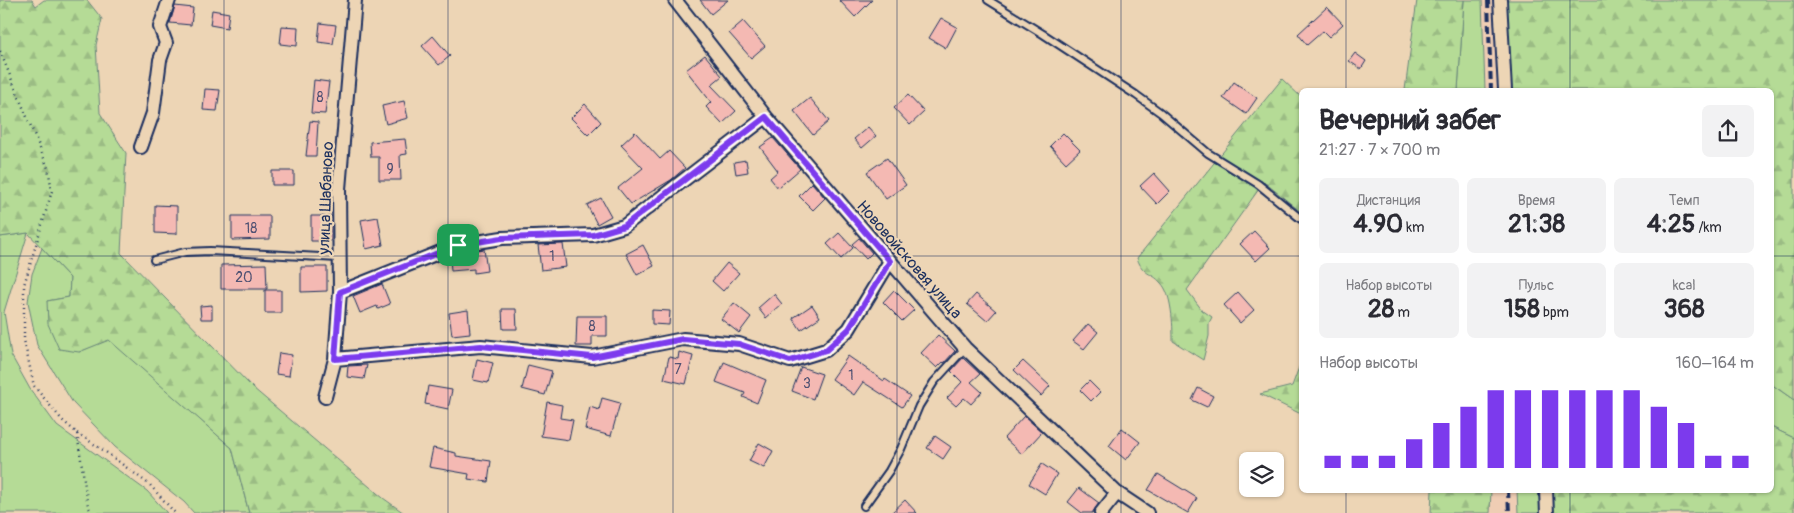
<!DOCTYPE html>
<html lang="ru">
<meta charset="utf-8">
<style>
body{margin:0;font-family:Pangolin,sans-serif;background:#f2f2f3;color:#2b2b33;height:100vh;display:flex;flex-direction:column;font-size:19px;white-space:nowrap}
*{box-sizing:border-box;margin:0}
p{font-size:16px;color:#7c7c81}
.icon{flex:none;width:28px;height:28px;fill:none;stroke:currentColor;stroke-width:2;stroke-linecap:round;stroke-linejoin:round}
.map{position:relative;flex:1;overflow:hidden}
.drawer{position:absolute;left:1299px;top:88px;width:475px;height:405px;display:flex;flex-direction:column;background:#fff;border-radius:8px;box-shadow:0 1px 4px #0004}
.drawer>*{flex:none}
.buttons{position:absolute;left:1239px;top:452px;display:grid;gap:10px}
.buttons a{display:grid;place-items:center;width:45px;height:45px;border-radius:8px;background:#fff;box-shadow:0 1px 4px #0004;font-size:25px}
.pin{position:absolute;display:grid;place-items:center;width:42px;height:42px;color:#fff;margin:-21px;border-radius:10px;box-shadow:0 2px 8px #0006}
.round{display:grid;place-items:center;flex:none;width:52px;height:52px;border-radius:8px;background:#f2f2f3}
.overview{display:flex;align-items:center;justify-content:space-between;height:85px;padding:0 20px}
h1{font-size:28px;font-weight:800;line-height:38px}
.figures{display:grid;grid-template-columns:repeat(3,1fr);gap:8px;height:85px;padding:5px 20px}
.figures div{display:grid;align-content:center;border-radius:8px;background:#f2f2f3;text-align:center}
.figures b{font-size:25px;font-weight:800}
.figures small{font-size:14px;font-weight:400}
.figures p{font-size:14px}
.chart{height:140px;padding:10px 20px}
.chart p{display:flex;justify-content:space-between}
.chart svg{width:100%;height:90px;margin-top:5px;stroke:#7c3aed;stroke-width:6}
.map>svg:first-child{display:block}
.built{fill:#efcdb4}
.grass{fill:#b5db96;stroke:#68857a}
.forest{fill:url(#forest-firs);stroke:#68857a}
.building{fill:#f4b9b3;stroke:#1b2f5e}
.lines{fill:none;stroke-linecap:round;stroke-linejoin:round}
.lane-casing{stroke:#1b2f5e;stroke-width:10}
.street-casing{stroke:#1b2f5e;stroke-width:16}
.path{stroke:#1b2f5e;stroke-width:2.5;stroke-dasharray:1 4;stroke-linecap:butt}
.lane{stroke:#edd5b5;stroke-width:6}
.street{stroke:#edd5b5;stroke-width:12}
.rail{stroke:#1b2f5e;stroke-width:4;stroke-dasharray:8 4;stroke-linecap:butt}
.route-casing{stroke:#fff;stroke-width:10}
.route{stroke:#7c3aed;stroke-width:6}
.grid{fill:none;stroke:#1b2f5e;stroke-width:1;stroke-opacity:0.55}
.labels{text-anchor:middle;stroke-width:4.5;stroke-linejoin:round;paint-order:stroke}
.number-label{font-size:14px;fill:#515273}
.street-label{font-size:16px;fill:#1b2f5e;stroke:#edd5b5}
</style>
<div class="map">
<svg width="1794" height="513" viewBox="0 0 1794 513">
<defs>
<pattern id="forest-firs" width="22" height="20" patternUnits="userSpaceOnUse" patternTransform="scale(1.25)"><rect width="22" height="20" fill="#b5db96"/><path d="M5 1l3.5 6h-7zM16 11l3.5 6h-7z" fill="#9bbc84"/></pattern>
</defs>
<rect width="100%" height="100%" fill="#edd5b5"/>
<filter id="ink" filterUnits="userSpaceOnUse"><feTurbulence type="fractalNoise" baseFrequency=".02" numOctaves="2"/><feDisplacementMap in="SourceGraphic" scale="10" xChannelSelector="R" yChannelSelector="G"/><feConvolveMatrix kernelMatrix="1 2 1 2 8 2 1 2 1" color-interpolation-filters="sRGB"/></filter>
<g filter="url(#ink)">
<path class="built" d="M1482 0H1497L1500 90H1485Z
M1491 490H1517L1518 513H1490Z"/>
<path class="grass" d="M1464 0H1482L1485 90H1458Z
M28 233 4 312 11 355 30 389 57 426 147 491 167 513H0V237Z
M42 248 70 278 69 297 47 301 79 352 109 339 232 448 249 513H194L184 502 115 447 73 403 37 345 28 302 32 274Z
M1771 384 1794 400V438L1771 427Z
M1517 490H1542L1543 513H1518Z"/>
<path class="forest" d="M0 0H32L36 6 44 0H87L102 19 96 45 100 113 126 153 121 253 253 388 383 498 404 513H249L232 448 109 340 79 352 59 349 48 324 47 301 69 297 70 278 28 233 0 237Z
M1417 0H1464L1458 90H1405Z
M1506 0H1794V400L1771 384V90H1510Z
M1282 79 1301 97V212L1264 182 1187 290 1202 310 1212 317 1209 323V336L1203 360 1173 341C1173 325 1172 294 1161 283 1151 271 1144 277 1137 258Z
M1301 362V414L1260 394 1292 386Z
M1771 427 1794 438V513H1553L1552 490H1771Z
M1432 490H1491L1490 513H1431Z"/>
<path class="building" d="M700 0H728L711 14Z
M839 0H872L855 17Z
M175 6 193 8 191 25 170 23Z
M1327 7 1343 24 1329 37 1323 31 1307 45 1298 34Z
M212 10 229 13 227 28 210 25Z
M941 18 957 27 946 48 929 38Z
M743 21 765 46 751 58 729 33Z
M320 23 336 25 333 44 318 42Z
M282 26 298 27 297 46 280 44Z
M433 36 450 56 439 65 422 46Z
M1355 53 1366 61 1361 69 1349 61Z
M705 55 722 76 711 85 736 111 722 124 706 107 711 102 686 70Z
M314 80 329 82 325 114 311 113Z
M1234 82 1257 98 1246 114 1223 98Z
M205 89 220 90 217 111 203 110Z
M908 95 924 112 910 125 894 108Z
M810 98 829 121 813 135 794 111Z
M404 101 408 118 386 124 382 106Z
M585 104 601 122 588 135 571 118Z
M310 121 318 122 316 156H306Z
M868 127 876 136 862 148 854 139Z
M635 132 660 159 669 151 685 168 671 180 631 204 618 188 643 168 621 145Z
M1063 133 1080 150 1066 163 1050 146Z
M773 138 800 169 778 188 770 178 778 171 760 147Z
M405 139 407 154 400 155 401 180H379V157H371L370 142Z
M887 158 906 185 886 199 867 172Z
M746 160 748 172 736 174 734 162Z
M272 171H294V185H272Z
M1154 173 1170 191 1157 204 1140 186Z
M812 183 825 198 813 210 799 196Z
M601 198 611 216 597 224 587 205Z
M155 205 177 206V234L155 233Z
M232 216H270V239L232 240Z
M311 216H331V241H311Z
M378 217 383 245 366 249 361 220Z
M1254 231 1270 248 1256 261 1240 244Z
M839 233 853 248 841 259 827 244Z
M859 238 872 253 866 259 852 244Z
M563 244 566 267 541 270 538 245Z
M643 245 654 266 637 275 626 254Z
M484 249 487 271 474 273V269L451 271 450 257 460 253Z
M727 263 739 273 723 291 712 281Z
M266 264 267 289H221V265Z
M301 267H327V291L301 292Z
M382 284 390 304 378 309 377 306 360 313 353 296Z
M265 290H281V313H265Z
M894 290 914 310 902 321 883 302Z
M1238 292 1254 310 1240 323 1224 305Z
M774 294 782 304 766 318 758 308Z
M976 294 996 311 987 321 967 304Z
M734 303 751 317 739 333 721 319Z
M212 305V319H201L200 306Z
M812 305 820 317 801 330 793 318Z
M502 309H516L517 329H503Z
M468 310 470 333 452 335 449 313Z
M652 310 670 311 669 325 652 324Z
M577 316H607V336H592V346H576Z
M1088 324 1098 332 1084 349 1073 341Z
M938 335 955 351 944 363 943 362 937 368 921 353Z
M679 352 693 356 686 384 664 379 669 357 678 359Z
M279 353 292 355 289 376 276 374Z
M848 356 884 381 885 379 910 396 902 407 863 382 854 395 832 379Z
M963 358 980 374 971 382 982 392 971 404 964 398 956 406 947 398 962 382 951 371Z
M477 359 493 363 488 383 473 380Z
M1023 361 1050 386 1041 396 1014 370Z
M724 362 766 380 757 403 743 397 745 393 716 382Z
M367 365 364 379 347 377 348 366Z
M528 365 552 371 545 395 522 389Z
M801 367 822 374 813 399 792 391Z
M1089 381 1100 392 1091 401 1080 390Z
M428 386 452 390 448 409 425 404Z
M1198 388 1213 396 1207 407 1192 400Z
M602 398 620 403 611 436 585 429 590 407 599 410Z
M547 402 562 405 560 418 573 420 569 440 541 436Z
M1024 416 1042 432 1022 454 1004 438Z
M1122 428 1140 442 1126 460 1109 446Z
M935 436 951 447 943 459 927 448Z
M759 443 773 451 764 468 749 461Z
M433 448 456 453V456L491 461 488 482 468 479 469 474 429 467Z
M1042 464 1057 474 1045 494 1029 484Z
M1158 474 1197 498 1188 513 1148 490Z
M1079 488 1099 503 1092 513H1082L1068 502Z
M905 500 917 513H891Z"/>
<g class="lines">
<g class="lane-casing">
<path id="lane" d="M988 0 1043 34 1136 95 1161 113 1208 153 1258 184 1301 219
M154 260 185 252 210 251 338 258
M864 506 889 471 901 449 919 406 934 382 965 348"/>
</g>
<g class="street-casing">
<path id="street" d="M675 0 766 117 965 348 1117 493 1147 513
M1500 0 1505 90
M141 147 153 113 160 60 166 43 160 27 169 0
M340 292 458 245 502 238 593 235 624 226 766 117
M335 359 481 346 592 357 683 339 739 344 790 361 826 350 849 329 890 261
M325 397 335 359 340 292 339 189 355 0
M1546 490 1547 513
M1101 513 1117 493"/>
</g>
<path class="path" d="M0 51 48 168 52 191 24 285V340L34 386 62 420 77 433 88 506 92 513
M77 433 103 450 150 485 175 513"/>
<use href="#lane" class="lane"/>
<use href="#street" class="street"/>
<path class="rail" d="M1488 0 1491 90
M1508 490 1509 513"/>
</g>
</g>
<g class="lines" filter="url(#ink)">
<g class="route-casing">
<path id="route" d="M766 117 890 261 849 329 826 350 790 361 739 344 683 339 592 357 481 346 335 359 340 292 458 245 502 238 593 235 624 226Z"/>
</g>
<use href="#route" class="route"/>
</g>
<path class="grid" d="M224 0V513M448 0V513M673 0V513M897 0V513M1121 0V513M1346 0V90M1570 0V90M0 256H1301M1771 256H1794M1346 490V513M1570 490V513"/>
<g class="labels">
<g class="number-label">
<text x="320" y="102">8</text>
<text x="390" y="174">9</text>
<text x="251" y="233">18</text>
<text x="552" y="261">1</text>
<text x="244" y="282">20</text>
<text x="592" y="331">8</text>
<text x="678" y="374">7</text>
<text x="851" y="380">1</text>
<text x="807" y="388">3</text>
</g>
<g class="street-label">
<text transform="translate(325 198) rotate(-88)" y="6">улица Шабаново</text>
<text transform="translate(910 259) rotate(49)" y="6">Нововойсковая улица</text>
</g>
</g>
</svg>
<div class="buttons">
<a><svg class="icon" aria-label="layers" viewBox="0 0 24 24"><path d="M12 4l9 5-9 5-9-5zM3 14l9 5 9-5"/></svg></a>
</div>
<div class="pin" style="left:458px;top:245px;background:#1e9e55"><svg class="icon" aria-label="arrive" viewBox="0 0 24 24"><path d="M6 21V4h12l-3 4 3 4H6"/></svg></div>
<section class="drawer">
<div class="overview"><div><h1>Вечерний забег</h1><p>21:27 · 7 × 700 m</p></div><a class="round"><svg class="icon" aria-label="share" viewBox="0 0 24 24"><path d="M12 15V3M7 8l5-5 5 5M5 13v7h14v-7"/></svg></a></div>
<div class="figures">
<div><p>Дистанция</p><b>4.90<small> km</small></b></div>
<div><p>Время</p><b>21:38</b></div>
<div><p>Темп</p><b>4:25<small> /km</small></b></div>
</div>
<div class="figures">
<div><p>Набор высоты</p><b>28<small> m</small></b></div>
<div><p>Пульс</p><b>158<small> bpm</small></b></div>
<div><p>kcal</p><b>368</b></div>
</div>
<div class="chart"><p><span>Набор высоты</span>160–164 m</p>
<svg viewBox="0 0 160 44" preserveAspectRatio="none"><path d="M5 44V38M15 44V38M25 44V38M35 44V30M45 44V22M55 44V14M65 44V6M75 44V6M85 44V6M95 44V6M105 44V6M115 44V6M125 44V14M135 44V22M145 44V38M155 44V38"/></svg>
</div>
</section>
</div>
